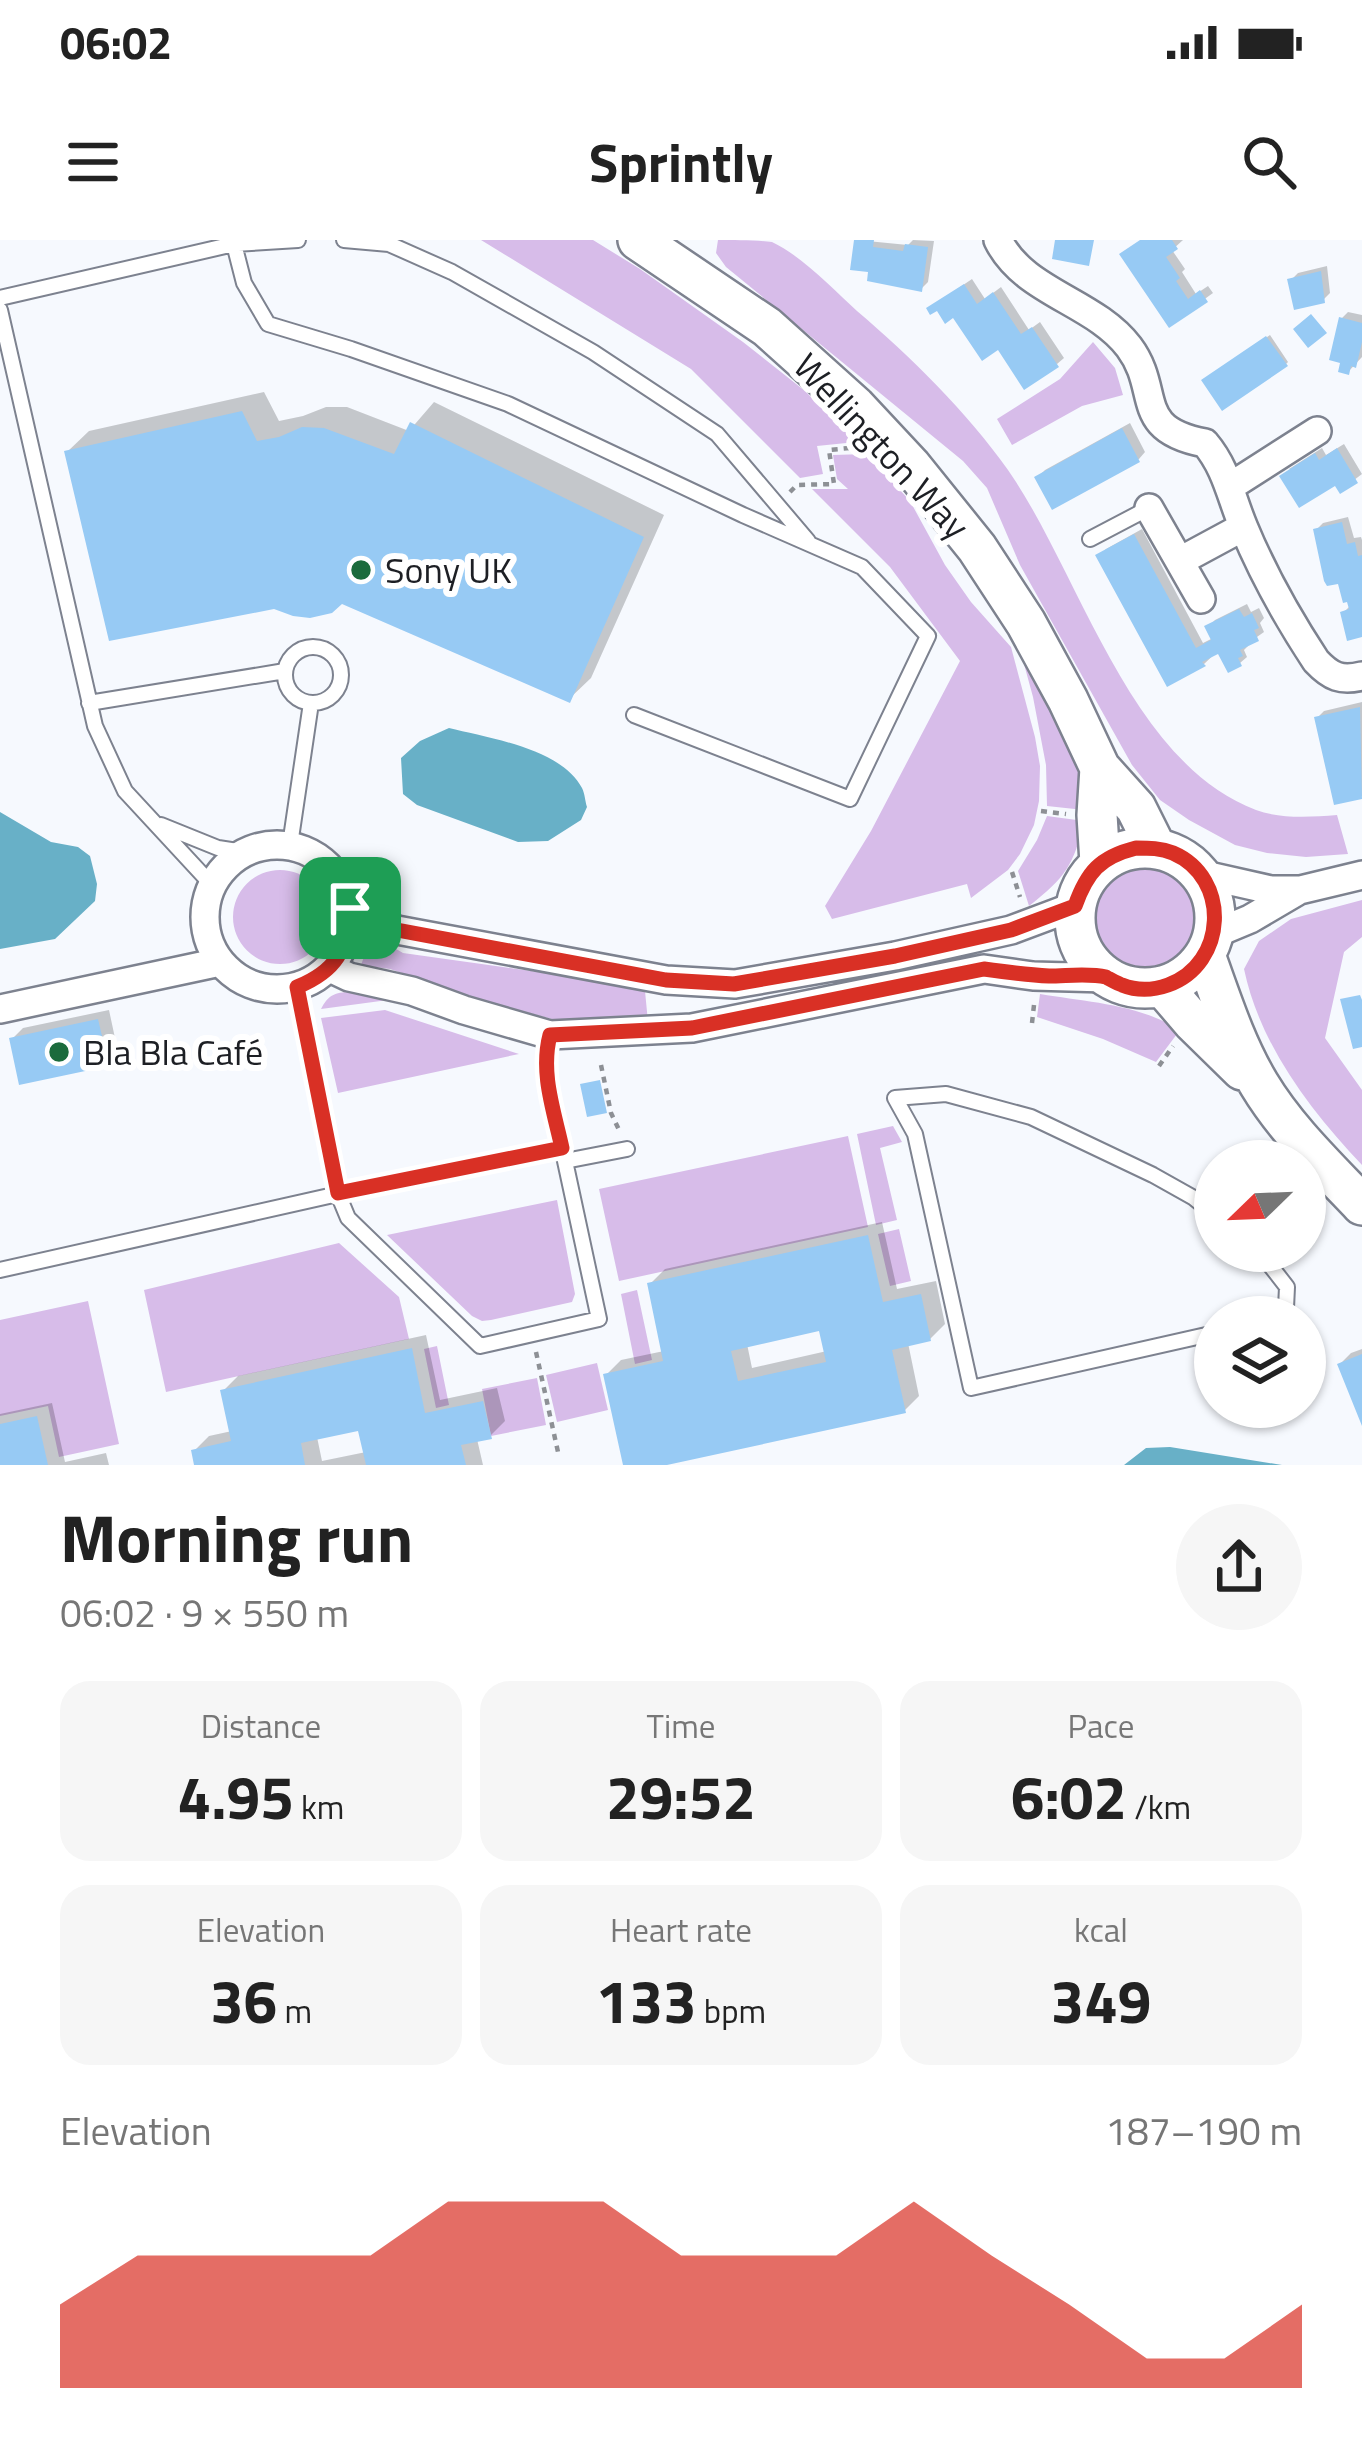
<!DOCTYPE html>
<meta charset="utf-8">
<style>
body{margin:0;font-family:"Titillium Web",sans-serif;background:#f6f6f6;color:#222;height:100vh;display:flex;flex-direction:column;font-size:45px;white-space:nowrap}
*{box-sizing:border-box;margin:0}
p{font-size:39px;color:#767676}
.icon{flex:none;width:66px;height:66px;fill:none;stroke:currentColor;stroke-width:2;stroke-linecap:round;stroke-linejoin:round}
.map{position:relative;height:1225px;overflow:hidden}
.details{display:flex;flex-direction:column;background:#fff;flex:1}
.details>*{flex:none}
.needle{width:78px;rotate:247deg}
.tools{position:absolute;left:1194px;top:900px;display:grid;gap:24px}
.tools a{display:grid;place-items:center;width:132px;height:132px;border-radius:50%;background:#fff;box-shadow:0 3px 9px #0004;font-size:60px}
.pin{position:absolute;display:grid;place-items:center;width:102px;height:102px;color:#fff;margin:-51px;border-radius:24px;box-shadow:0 6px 18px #0006}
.round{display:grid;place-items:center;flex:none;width:126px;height:126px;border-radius:63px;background:#f6f6f6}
.summary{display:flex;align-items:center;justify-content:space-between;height:204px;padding:0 60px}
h1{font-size:66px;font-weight:700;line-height:90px}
.metrics{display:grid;grid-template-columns:repeat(3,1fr);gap:18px;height:204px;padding:12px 60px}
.metrics div{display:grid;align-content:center;border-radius:30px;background:#f6f6f6;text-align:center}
.metrics b{font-size:60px;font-weight:700}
.metrics small{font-size:33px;font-weight:400}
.metrics p{font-size:33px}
.chart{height:336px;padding:24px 60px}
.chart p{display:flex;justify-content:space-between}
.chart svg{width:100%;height:216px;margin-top:12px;fill:#d93025;opacity:.7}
.status{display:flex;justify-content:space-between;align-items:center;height:84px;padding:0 60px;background:#fff;direction:ltr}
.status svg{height:33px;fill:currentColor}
header{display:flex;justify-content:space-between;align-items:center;height:156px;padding:0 60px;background:#fff;font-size:54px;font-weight:700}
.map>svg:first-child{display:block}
.green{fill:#d7bce9}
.water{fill:#68b0c7}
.shadow{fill:#0003;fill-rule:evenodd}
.building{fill:#97caf4;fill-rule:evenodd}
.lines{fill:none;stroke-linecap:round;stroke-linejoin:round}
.lane-casing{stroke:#7d828f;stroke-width:18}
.street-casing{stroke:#7d828f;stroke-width:32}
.secondary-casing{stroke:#7d828f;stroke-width:44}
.path{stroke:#8d9095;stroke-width:4.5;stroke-dasharray:6 6;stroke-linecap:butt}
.lane{stroke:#fff;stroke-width:14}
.street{stroke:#fff;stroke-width:27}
.secondary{stroke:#fff;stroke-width:39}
.route-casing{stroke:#fff;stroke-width:24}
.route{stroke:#d93025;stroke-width:15}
.poi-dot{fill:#1b6b3c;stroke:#fff;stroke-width:4.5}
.labels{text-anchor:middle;stroke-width:12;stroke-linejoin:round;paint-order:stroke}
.street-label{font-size:36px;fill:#1d1f24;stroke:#fff}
.poi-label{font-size:36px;fill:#1d1f24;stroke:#fff;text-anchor:start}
</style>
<div class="status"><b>06:02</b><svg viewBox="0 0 49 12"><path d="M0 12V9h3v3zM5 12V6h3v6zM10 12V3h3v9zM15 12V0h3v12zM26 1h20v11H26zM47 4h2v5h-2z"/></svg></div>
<header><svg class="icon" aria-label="menu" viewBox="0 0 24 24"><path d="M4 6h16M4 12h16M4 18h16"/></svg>Sprintly<svg class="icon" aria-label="search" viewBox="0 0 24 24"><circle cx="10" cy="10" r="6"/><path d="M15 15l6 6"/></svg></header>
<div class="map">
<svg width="1362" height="1225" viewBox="0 0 1362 1225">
<rect width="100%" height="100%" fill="#f6f9fe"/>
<path class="green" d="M481 0H593L640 29 743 102 805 151 856 202 817 206 823 234 800 238 691 129Z
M718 0C734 0 758 0 772 2 802 16 833 49 857 71 910 116 968 173 1008 230 1080 333 1129 522 1256 570 1281 579 1310 577 1337 575L1348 614 1306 617 1267 613 1235 605 1189 580 1160 560 1132 525 1020 325 987 248 963 221 726 27 716 13Z
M1093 102 1115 128 1123 155 1082 166 1012 205 997 179 1060 139Z
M867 214 910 261 945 325 971 362 1011 407 1035 497 1040 526 1039 561 1034 585 1020 614 1008 630 971 658 967 644 832 679 825 666 871 591 960 421 890 327 812 249H848L837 239 833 215Z
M1018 402C1045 455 1084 508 1084 570L1047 566 1046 525 1033 457Z
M1047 576 1084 581C1074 625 1065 638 1029 666L1018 631 1037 600Z
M1096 678a49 49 0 1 1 98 0a49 49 0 1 1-98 0Z
M233 677a47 47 0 1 1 94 0a47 47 0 1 1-94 0Z
M1362 660V697L1344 712 1325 798 1362 850V925C1310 870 1260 805 1244 729L1259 701 1291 679Z
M372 695 403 713 568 736 645 751 648 782 559 781 481 760 390 729 361 725Z
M347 752 388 760 321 769C328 756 333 753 347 752Z
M1040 754C1087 762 1138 764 1180 790L1156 822 1103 799 1037 777Z
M385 770 519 814 338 853 321 778Z
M893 886 902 902 880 908 897 980 876 985 857 894Z
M848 896 868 987 619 1041 599 949Z
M557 960 575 1054 572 1062 491 1080 482 1081 472 1076 387 995Z
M899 989 911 1041 890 1046 878 994Z
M339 1003 399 1057 409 1099 166 1152 144 1050Z
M637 1050 652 1120 635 1124 621 1054Z
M88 1061 119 1204 59 1217 48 1166 0 1176V1080Z
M437 1106 449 1165 436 1168 424 1109Z
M597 1123 608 1170 557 1182 546 1135Z
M537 1138 546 1185 491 1196 482 1149Z"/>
<path class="water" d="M449 488C488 498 561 508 582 548 585 554 585 561 587 567L581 580 548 601 518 602 417 565 403 554 401 518 420 501Z
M0 572 51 602 78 607 90 616 97 644 95 661 55 699 0 709Z
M1170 1207 1282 1225H1124L1146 1208Z"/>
<path class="shadow" d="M857 0 908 5 913 0 934 1 928 42 921 49Z
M1141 0H1183L1172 10 1185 29 1182 32 1196 54 1208 46 1213 53 1170 84Z
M1327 26 1330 53 1323 60 1291 40 1298 33Z
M972 39 985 59 1001 47 1029 90 1040 82 1064 118 1057 124 999 106 954 74 938 67 929 68Z
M1348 72 1362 75V117L1348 132 1341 79Z
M1270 95 1288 122 1286 124 1208 138Z
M264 152 279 181 303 176 326 167H347L409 191 434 162 664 275 591 438 569 459 342 360 67 212 89 191Z
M1130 183 1145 212 1139 219 1054 266 1038 237 1045 230Z
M1344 204 1362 234 1341 250 1336 241 1289 229 1322 208 1326 215Z
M1348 277 1354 298 1361 297 1362 300V394L1343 373 1351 365 1316 290 1323 283Z
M1142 289 1203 403 1213 398 1208 387 1215 380 1247 364 1251 372 1259 368 1264 378 1260 383 1264 392 1247 404 1248 406 1244 410 1247 417 1240 423 1219 410 1204 424 1168 443 1099 316 1106 309Z
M1362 462V556L1337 561 1317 478 1324 471Z
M109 770 118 812 107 823 12 799 23 788Z
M882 982 897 1049 936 1041 945 1084 930 1099 908 1103 919 1156 904 1171 653 1225H626L606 1135 621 1120 664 1111 650 1044 665 1029ZM821 1087 827 1111 752 1128 747 1104Z
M426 1095 440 1160 497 1148 505 1181 490 1196 477 1199 483 1225H197L194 1211 209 1196 232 1191 223 1151 238 1136ZM361 1187 366 1212 322 1221 317 1197Z
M1362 1109V1178L1340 1124 1351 1113Z
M52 1163 65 1222 106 1213 109 1225H0V1174Z"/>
<path class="building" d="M854 0H874L873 7 903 11 905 4 928 7 922 52 867 41 868 32 850 30Z
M1055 0H1094L1089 26 1052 19Z
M1140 0H1172L1178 9 1166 17 1180 38 1176 41 1188 59 1200 50 1208 62 1169 88 1119 14Z
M1321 31 1325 63 1294 70 1287 39Z
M964 44 977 64 993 52 1021 94 1032 87 1059 127 1024 150 998 110 982 121 953 78 945 84 937 71 930 75 926 68Z
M1311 74 1327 93 1308 108 1293 89Z
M1339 77 1362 83V102L1356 128 1351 126 1349 135 1338 132 1340 123 1329 120Z
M1266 96 1288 126 1222 171 1201 140Z
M242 171 257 201 279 197 302 187 324 188 394 214 410 182 644 297 570 463 342 364 332 373 310 378 293 376 274 369 109 401 64 211Z
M1122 188 1140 222 1052 270 1034 237Z
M1337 208 1358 243 1340 254 1335 246 1299 268 1279 236 1315 213 1319 220Z
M1342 282 1347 304 1355 302 1358 316 1362 315V397L1347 401 1340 372 1349 369 1347 362 1343 363 1338 344 1327 346 1324 341 1313 289Z
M1134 294 1196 408 1211 400 1204 386 1239 369 1244 377 1252 373 1259 388 1254 390 1259 401 1240 410 1243 416 1238 418 1242 426 1228 433 1218 414 1202 422 1206 426 1167 447 1095 315Z
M1360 467 1362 559 1334 565 1314 477Z
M1360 755 1362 760V807L1353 809 1340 759Z
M98 779 109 826 19 845 9 798Z
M600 840 607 873 587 877 580 844Z
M868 995 883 1062 921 1054 931 1101 892 1110 906 1173 667 1225H623L603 1134 663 1121 647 1043ZM819 1091 826 1122 738 1141 731 1111Z
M412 1108 425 1173 483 1161 492 1199 461 1205 466 1225H366L358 1191 301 1203 305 1225H194L191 1210 231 1201 220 1150Z
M1362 1114V1186L1337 1124Z
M37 1176 48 1225H0V1184Z"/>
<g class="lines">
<g class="lane-casing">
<path id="lane" d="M344 0 389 4 452 32 593 112 717 194 808 301
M234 4 244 43 268 84 351 109 508 164 743 275 862 327 928 396 850 559 634 475
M0 58 234 4 298 0
M0 70 95 486 125 551 212 645
M1090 299 1149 268
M285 435a28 28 0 1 1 56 0a28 28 0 1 1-56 0Z
M89 463 285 431
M161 585 218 608 244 612
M290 605 311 463
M297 747 338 954 348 978 480 1106 599 1079 548 842 545 814 550 795
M565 921 627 909
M1215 975 1194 958 1153 935 1031 877 946 854 895 858 915 894 971 1148 1215 1093
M1259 1011 1287 1047 1286 1068 1282 1077
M0 1030 338 954 562 908"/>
</g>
<g class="street-casing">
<path id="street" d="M998 0C1024 53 1094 61 1129 107 1162 151 1131 189 1205 203 1227 229 1231 258 1244 288 1263 334 1289 380 1316 421 1331 437 1341 441 1362 436
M1231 246 1317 191
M1149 268 1201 359
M1180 321 1243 287
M205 677a72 72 0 1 1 144 0a72 72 0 1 1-144 0Z
M1200 634 1271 650H1300L1362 635
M350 668 397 690 666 740 735 744 895 716 1011 690 1075 666
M1214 694 1250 679 1296 652
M330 728 349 737 412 751 464 770 550 795 692 788 984 729 1033 736 1106 738
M0 769 220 722"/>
</g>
<g class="secondary-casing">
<path id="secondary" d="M638 0 767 87 855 166 911 226 977 308 1026 383 1068 460 1100 528 1136 568 1156 608
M1100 528 1097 575 1100 623
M1075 678a70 70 0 1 1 140 0a70 70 0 1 1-140 0Z
M1205 715C1221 759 1235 804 1259 844 1286 889 1326 927 1362 965
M1163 747 1193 782 1242 830"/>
</g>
<path class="path" d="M790 252 797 245 834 244 829 210 850 208
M1041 571 1066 574
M1012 632 1020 657
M1032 783 1034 765
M601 825 611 873 620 892
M1159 826 1173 806
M536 1112 558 1212"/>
<use href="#lane" class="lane"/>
<use href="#street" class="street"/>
<use href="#secondary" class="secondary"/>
</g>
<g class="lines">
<g class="route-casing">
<path id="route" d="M1136 608C1149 608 1161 608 1173 613 1231 638 1227 724 1168 745 1154 750 1137 751 1122 745 1121 745 1107 738 1106 737 1089 733 1067 736 1049 736 1027 735 1005 732 984 729L692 788 550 795C540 833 554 871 562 908L338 953 297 747C336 731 348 710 350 668L397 690 666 740 734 744 895 716 1011 690 1075 666C1087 632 1100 617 1136 608Z"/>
</g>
<use href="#route" class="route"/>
</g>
<g class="poi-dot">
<circle cx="361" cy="330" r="12"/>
<circle cx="59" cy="812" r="12"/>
</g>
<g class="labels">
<g class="street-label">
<text transform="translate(882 206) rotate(47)" y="13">Wellington Way</text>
</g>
<g class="poi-label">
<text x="385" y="343">Sony UK</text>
<text x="83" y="825">Bla Bla Café</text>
</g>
</g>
</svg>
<div class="tools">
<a><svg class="needle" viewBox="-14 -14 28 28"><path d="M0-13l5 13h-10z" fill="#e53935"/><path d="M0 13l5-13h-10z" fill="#767676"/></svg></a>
<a><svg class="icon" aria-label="layers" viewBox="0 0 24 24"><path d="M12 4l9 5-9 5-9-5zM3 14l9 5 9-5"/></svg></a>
</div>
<div class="pin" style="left:350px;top:668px;background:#1e9e55"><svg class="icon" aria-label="arrive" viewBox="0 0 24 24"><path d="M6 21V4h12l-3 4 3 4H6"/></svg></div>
</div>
<section class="details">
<div class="summary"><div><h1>Morning run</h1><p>06:02 · 9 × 550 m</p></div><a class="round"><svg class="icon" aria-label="share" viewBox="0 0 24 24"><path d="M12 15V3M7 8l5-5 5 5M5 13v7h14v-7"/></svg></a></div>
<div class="metrics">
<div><p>Distance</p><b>4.95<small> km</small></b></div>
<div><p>Time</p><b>29:52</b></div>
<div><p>Pace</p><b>6:02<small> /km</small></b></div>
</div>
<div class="metrics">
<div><p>Elevation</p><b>36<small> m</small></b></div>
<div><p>Heart rate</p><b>133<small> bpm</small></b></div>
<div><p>kcal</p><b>349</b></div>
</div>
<div class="chart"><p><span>Elevation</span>187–190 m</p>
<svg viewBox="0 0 160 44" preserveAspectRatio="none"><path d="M0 44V27L10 17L20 17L30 17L40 17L50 6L60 6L70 6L80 17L90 17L100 17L110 6L120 17L130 27L140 38L150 38L160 27V44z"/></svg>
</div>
</section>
